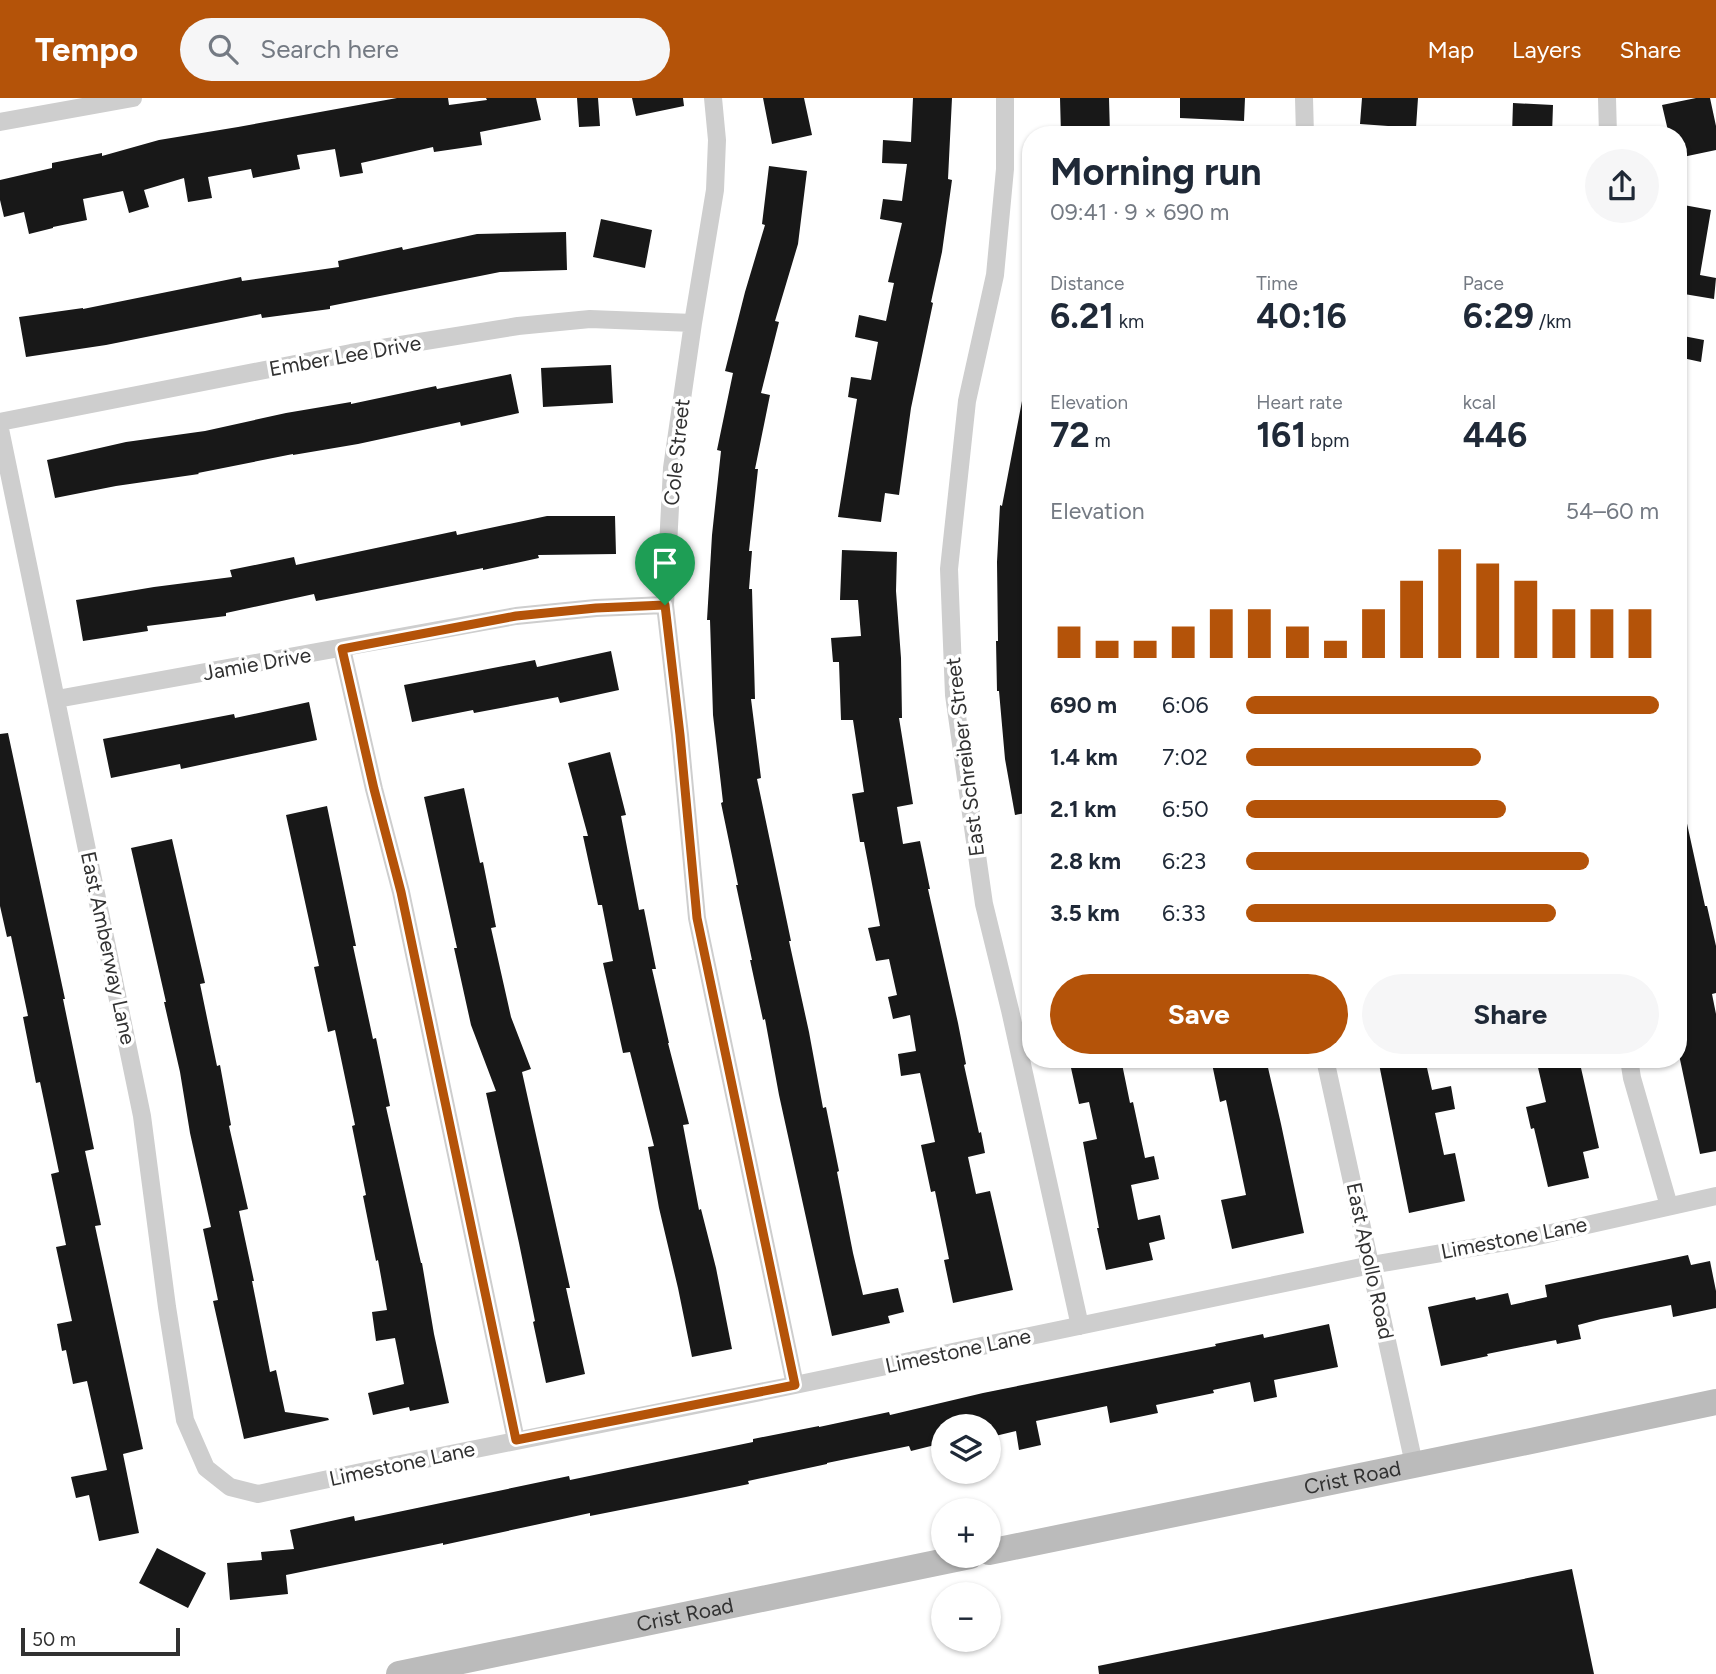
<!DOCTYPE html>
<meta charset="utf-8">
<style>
body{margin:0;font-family:Figtree,sans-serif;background:#f6f6f7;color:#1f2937;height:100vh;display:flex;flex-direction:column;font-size:26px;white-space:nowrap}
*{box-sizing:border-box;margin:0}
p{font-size:23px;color:#747a83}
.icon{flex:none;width:38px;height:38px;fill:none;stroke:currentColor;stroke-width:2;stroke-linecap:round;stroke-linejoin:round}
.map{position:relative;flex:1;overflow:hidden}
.panel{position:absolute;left:1022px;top:28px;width:665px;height:942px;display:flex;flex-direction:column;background:#fff;border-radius:28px;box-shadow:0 2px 5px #0004}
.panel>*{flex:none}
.tools{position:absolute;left:931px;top:1316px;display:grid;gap:14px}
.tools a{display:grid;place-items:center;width:70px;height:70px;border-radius:50%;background:#fff;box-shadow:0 2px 5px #0004;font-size:35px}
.scale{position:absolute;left:21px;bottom:18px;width:159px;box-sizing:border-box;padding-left:7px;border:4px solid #313131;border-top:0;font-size:19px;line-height:24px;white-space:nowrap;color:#313131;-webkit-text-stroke:5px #fff;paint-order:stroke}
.pin{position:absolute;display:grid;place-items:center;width:60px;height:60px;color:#fff;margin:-72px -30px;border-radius:50% 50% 50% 0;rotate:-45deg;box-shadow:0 0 7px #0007}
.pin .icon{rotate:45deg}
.round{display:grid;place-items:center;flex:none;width:74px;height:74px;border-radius:37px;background:#f6f6f7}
.headline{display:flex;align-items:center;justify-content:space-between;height:119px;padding:0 28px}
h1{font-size:38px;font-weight:700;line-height:52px}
.stats{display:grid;grid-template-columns:repeat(3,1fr);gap:10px;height:119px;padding:7px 28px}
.stats div{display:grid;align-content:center}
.stats b{font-size:35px;font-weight:700}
.stats small{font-size:19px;font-weight:400}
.stats p{font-size:19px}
.chart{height:196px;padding:14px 28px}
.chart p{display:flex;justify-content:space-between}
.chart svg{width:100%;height:126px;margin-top:7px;stroke:#b45309;stroke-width:6}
.cta{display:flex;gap:14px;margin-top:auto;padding:14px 28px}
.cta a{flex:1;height:80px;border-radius:42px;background:#b45309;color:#fff;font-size:28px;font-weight:700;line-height:80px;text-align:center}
.cta a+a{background:#f6f6f7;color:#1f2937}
ul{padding:0 28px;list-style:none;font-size:23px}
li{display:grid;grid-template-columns:112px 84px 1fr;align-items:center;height:52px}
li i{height:18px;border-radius:9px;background:#b45309}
header{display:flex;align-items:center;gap:42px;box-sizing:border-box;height:98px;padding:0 35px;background:#b45309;color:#fff}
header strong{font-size:33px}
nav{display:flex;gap:38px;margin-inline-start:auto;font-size:24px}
.search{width:490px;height:63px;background:#f6f6f7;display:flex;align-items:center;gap:18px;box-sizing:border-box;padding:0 24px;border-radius:38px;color:#747a83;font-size:26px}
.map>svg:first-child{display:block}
.building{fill:#181818}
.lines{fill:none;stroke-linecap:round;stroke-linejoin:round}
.street{stroke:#cecece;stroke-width:18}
.secondary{stroke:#bbb;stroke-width:26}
.route-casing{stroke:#fff;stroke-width:14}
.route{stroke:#b45309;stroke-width:9}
.labels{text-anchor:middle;stroke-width:7;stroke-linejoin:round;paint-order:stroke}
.street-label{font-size:21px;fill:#313131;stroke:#fff}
</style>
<header>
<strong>Tempo</strong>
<div class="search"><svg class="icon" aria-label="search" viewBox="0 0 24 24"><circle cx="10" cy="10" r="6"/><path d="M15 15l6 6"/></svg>Search here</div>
<nav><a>Map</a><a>Layers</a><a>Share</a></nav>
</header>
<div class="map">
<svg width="1716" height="1576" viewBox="0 0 1716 1576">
<rect width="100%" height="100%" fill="#fff"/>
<path class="building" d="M397 0H448L449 7 487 2 486 0H536L541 22 480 34 482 47 434 54 433 49 361 65 363 75 340 79 335 51 297 57 300 71 253 80 251 71 208 79 212 100 188 104 184 80 144 92 149 109 129 115 123 93 83 101 87 122 53 129V130L29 136 24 114 4 119 0 102V82L52 70V65L102 55V58L159 42 238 29Z
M577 0H598L600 28 579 29Z
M632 0H683L684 8 636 18Z
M763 0H804L812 37 772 46Z
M913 0H952L948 81 952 82 942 154 931 204 933 205 911 310 899 397 885 395 881 424 838 419 857 301 848 299 851 279 871 282 878 244 855 239 859 217 886 223 894 185 888 184 902 125 880 121 883 101 902 103 907 66 882 65 883 42 911 44Z
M1060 0H1109L1110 37H1061Z
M1180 0H1245L1244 23 1180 20Z
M1362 0H1418L1416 30 1360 26Z
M1696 0H1710L1716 28V52L1678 60V37H1669L1662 7Z
M1513 5 1553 7 1552 37H1512Z
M769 68 807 73 798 146 775 223 779 224 761 295 770 297 755 371H758L749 453H752L749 491H752L755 601H751L761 680 757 681 791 843H789L809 934 823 1010 826 1009 839 1073 837 1074 853 1155 863 1197 898 1190 904 1214 888 1218 890 1225 832 1238 779 997 765 921 763 922 750 862H752L736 787H738L721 705 723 704 713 617 710 522H707L712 437 721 353 717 352 733 275 725 273 745 194 765 127 762 126Z
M1678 106 1711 112 1700 177 1716 180 1714 201 1678 195Z
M601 121 652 132 645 170 593 159Z
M566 134 567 172 500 174 330 208V211L262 220 261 216 106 247 26 259 19 219 83 210V211L241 179 242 183 339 169 338 163 402 149 403 152 477 136Z
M1678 237 1704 242 1701 264 1678 259Z
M611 267 613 305 543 309 541 270Z
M511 276 519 315 461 328 460 324 358 346 293 357V356L198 375 199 376 116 388 55 400 47 362 126 344 205 333 286 315 351 304V306L436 288 437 291Z
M1022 303 1031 304V714L1015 717 1005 661 999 593H997L996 543H998L997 464 1000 407 1002 408Z
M547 418H615L616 456 538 457 539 460 483 472V470L316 503 314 496 226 515V518L147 528 148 533 83 543 76 502 154 489 232 479 230 472 294 459 296 467 456 433 457 437Z
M842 452 897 454 896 493 901 560 902 620H899L913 706 897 709 903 746 920 743 930 791H928L958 925 966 966 964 967 979 1035 981 1034 985 1055 968 1059 976 1096 990 1093 1013 1192 953 1205 944 1162 949 1161 935 1093 931 1094 921 1047 935 1044 920 975 901 978 898 956 916 953 910 917 893 921 888 899 897 897 889 861 876 863 868 830 880 828 864 744H860L852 696 864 694 853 622H841L839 564H833L831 540 861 538 858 502H840Z
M611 553 619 592 560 605 558 599 474 615 473 612 412 624 404 587 535 562 537 569Z
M309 604 317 642 181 671 180 666 111 680 103 641 234 616 235 620Z
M8 635 65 901H63L94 1051 85 1053 101 1127 95 1128 143 1351 123 1356 139 1435 99 1443 89 1397 76 1400 71 1379 107 1372 87 1283 73 1286 66 1252 62 1253 57 1226 72 1223 56 1149 66 1147 51 1076 59 1074 40 984 36 985 23 919 28 918 11 838 7 839 0 808V636Z
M610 654 626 717 621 718 639 812 644 811 656 871H652L669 945H668L689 1026 683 1027 699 1112 701 1111 716 1170 732 1251 692 1259 678 1190 659 1110 648 1049 654 1048 630 954 623 955 603 865 613 863 602 807H598L583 738H588L568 665Z
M464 690 480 765 483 764 496 829 491 830 511 919 531 971 522 974 570 1190H566L585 1276 546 1285 533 1224 535 1223 519 1145 486 995 496 993 471 927 454 850H457L424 699Z
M327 708 356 848H353L373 941 376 940 390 1008 386 1009 421 1165H422L434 1236 449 1305 410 1313 409 1309 373 1317 368 1295 404 1286 395 1240 376 1243 372 1214 387 1212 378 1162 376 1163 363 1098 366 1097 352 1028 355 1027 335 932 328 934 314 869 319 868 286 717Z
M1686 721 1705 808H1707L1716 848V895L1712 896 1716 916V1053L1700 1056 1678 952V722Z
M172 741 205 885 200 886 217 968 220 967 231 1027 229 1028 248 1111 239 1113 254 1183H252L270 1274 276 1272 285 1314 328 1320 329 1322 244 1341 213 1203 218 1202 203 1131 211 1129 190 1035 180 974 164 904H166L131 750Z
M1069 961H1121L1130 1005 1133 1004 1145 1060 1154 1058 1159 1081 1131 1087 1138 1122 1160 1117 1165 1141 1149 1145 1153 1162 1106 1172 1097 1130H1099L1083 1044 1097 1041 1089 1004 1079 1006Z
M1211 961H1266L1281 1026 1304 1135 1232 1151 1221 1102 1246 1097 1226 1002 1220 1004Z
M1378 961H1425L1432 992 1451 988 1455 1011 1435 1015 1444 1057 1455 1055 1465 1103 1409 1115Z
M1536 961H1579L1599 1050 1583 1054 1589 1080 1548 1089 1534 1030 1531 1031 1526 1009 1546 1004Z
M1688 1157 1691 1167 1710 1163 1716 1193V1210L1673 1219 1671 1207 1601 1221 1578 1227 1581 1241 1557 1246 1556 1242 1487 1256 1488 1258 1441 1268 1428 1209 1475 1199 1476 1202 1508 1195 1511 1207 1547 1199 1545 1187Z
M1329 1226 1338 1269 1274 1282 1277 1299 1254 1304 1250 1284 1213 1292 1214 1295 1156 1307 1158 1315 1110 1325 1107 1308 1036 1323 1041 1347 1019 1352 1016 1333 991 1339 989 1328H943V1345L911 1353 909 1348 827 1365V1366L748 1383 749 1386 686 1399 590 1418V1415L443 1447V1445L286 1477 288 1496 230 1502 227 1465 262 1462 261 1454 294 1451 290 1432 354 1418 355 1423 569 1378 570 1382 753 1344V1341L819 1328V1329L889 1314 890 1317 983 1295 1216 1248 1215 1246 1263 1236 1264 1240Z
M157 1450 206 1475 188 1510 139 1485Z
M1572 1471 1594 1576H1099L1098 1568Z"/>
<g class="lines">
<path class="street" d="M713 0 717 42 715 92 693 225 672 370 665 507 680 637 697 820 795 1287
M1005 0V71L995 177 967 303 949 471 954 597 984 806 1010 912 1080 1228
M1304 0 1305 37
M1607 0 1608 37
M0 24 133 0
M0 324 351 255 518 228 590 221 693 225
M0 331 142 1018 167 1209 185 1322 206 1370 230 1389 258 1396 366 1373 795 1287 1371 1167 1529 1140 1716 1098
M342 551 374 691 401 794 516 1342
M57 601 516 518 596 510 665 507
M1325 961 1414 1366
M1629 961 1632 980 1669 1108"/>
<g class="secondary">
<path id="s1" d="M989 1454C1231 1404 1474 1356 1716 1304"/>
<path id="s2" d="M399 1576 970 1458"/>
</g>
</g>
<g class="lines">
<g class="route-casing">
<path id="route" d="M665 507 680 637 697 820 795 1287 516 1342 401 794 374 691 342 551 516 518 596 510Z"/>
</g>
<use href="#route" class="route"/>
</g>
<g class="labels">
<g class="street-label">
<text transform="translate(345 258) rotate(-10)" y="7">Ember Lee Drive</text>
<text transform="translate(677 354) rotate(-84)" y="7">Cole Street</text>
<text transform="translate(257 566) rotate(-10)" y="7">Jamie Drive</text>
<text transform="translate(965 659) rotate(-97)" y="7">East Schreiber Street</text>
<text transform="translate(108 850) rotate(78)" y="7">East Amberway Lane</text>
<text transform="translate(1514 1140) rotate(-11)" y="7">Limestone Lane</text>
<text transform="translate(1370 1163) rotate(78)" y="7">East Apollo Road</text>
<text transform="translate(958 1253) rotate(-12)" y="7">Limestone Lane</text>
<text transform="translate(402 1366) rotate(-12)" y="7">Limestone Lane</text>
<text dy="7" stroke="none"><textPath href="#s1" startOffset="371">Crist Road</textPath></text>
<text dy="7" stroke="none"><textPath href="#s2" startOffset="292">Crist Road</textPath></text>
</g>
</g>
</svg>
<div class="tools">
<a><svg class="icon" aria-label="layers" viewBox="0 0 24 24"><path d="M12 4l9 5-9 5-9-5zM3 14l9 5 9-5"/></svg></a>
<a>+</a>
<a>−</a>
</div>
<div class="scale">50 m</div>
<div class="pin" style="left:665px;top:507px;background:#1e9e55"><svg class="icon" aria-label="arrive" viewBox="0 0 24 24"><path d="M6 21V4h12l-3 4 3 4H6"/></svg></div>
<section class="panel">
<div class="headline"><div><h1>Morning run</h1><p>09:41 · 9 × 690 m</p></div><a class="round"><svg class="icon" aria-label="share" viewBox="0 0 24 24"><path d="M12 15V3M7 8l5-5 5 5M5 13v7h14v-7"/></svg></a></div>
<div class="stats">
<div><p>Distance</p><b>6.21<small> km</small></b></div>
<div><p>Time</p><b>40:16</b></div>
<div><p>Pace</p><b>6:29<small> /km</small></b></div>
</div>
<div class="stats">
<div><p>Elevation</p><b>72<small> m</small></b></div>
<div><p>Heart rate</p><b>161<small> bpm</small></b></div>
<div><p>kcal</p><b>446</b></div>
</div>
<div class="chart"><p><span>Elevation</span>54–60 m</p>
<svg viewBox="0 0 160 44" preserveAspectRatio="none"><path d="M5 44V33M15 44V38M25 44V38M35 44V33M45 44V27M55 44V27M65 44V33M75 44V38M85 44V27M95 44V17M105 44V6M115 44V11M125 44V17M135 44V27M145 44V27M155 44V27"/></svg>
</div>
<ul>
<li><b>690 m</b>6:06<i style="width:100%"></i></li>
<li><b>1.4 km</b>7:02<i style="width:57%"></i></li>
<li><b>2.1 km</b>6:50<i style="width:63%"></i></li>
<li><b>2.8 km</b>6:23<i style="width:83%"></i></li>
<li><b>3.5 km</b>6:33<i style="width:75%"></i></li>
</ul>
<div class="cta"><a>Save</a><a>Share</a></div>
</section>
</div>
